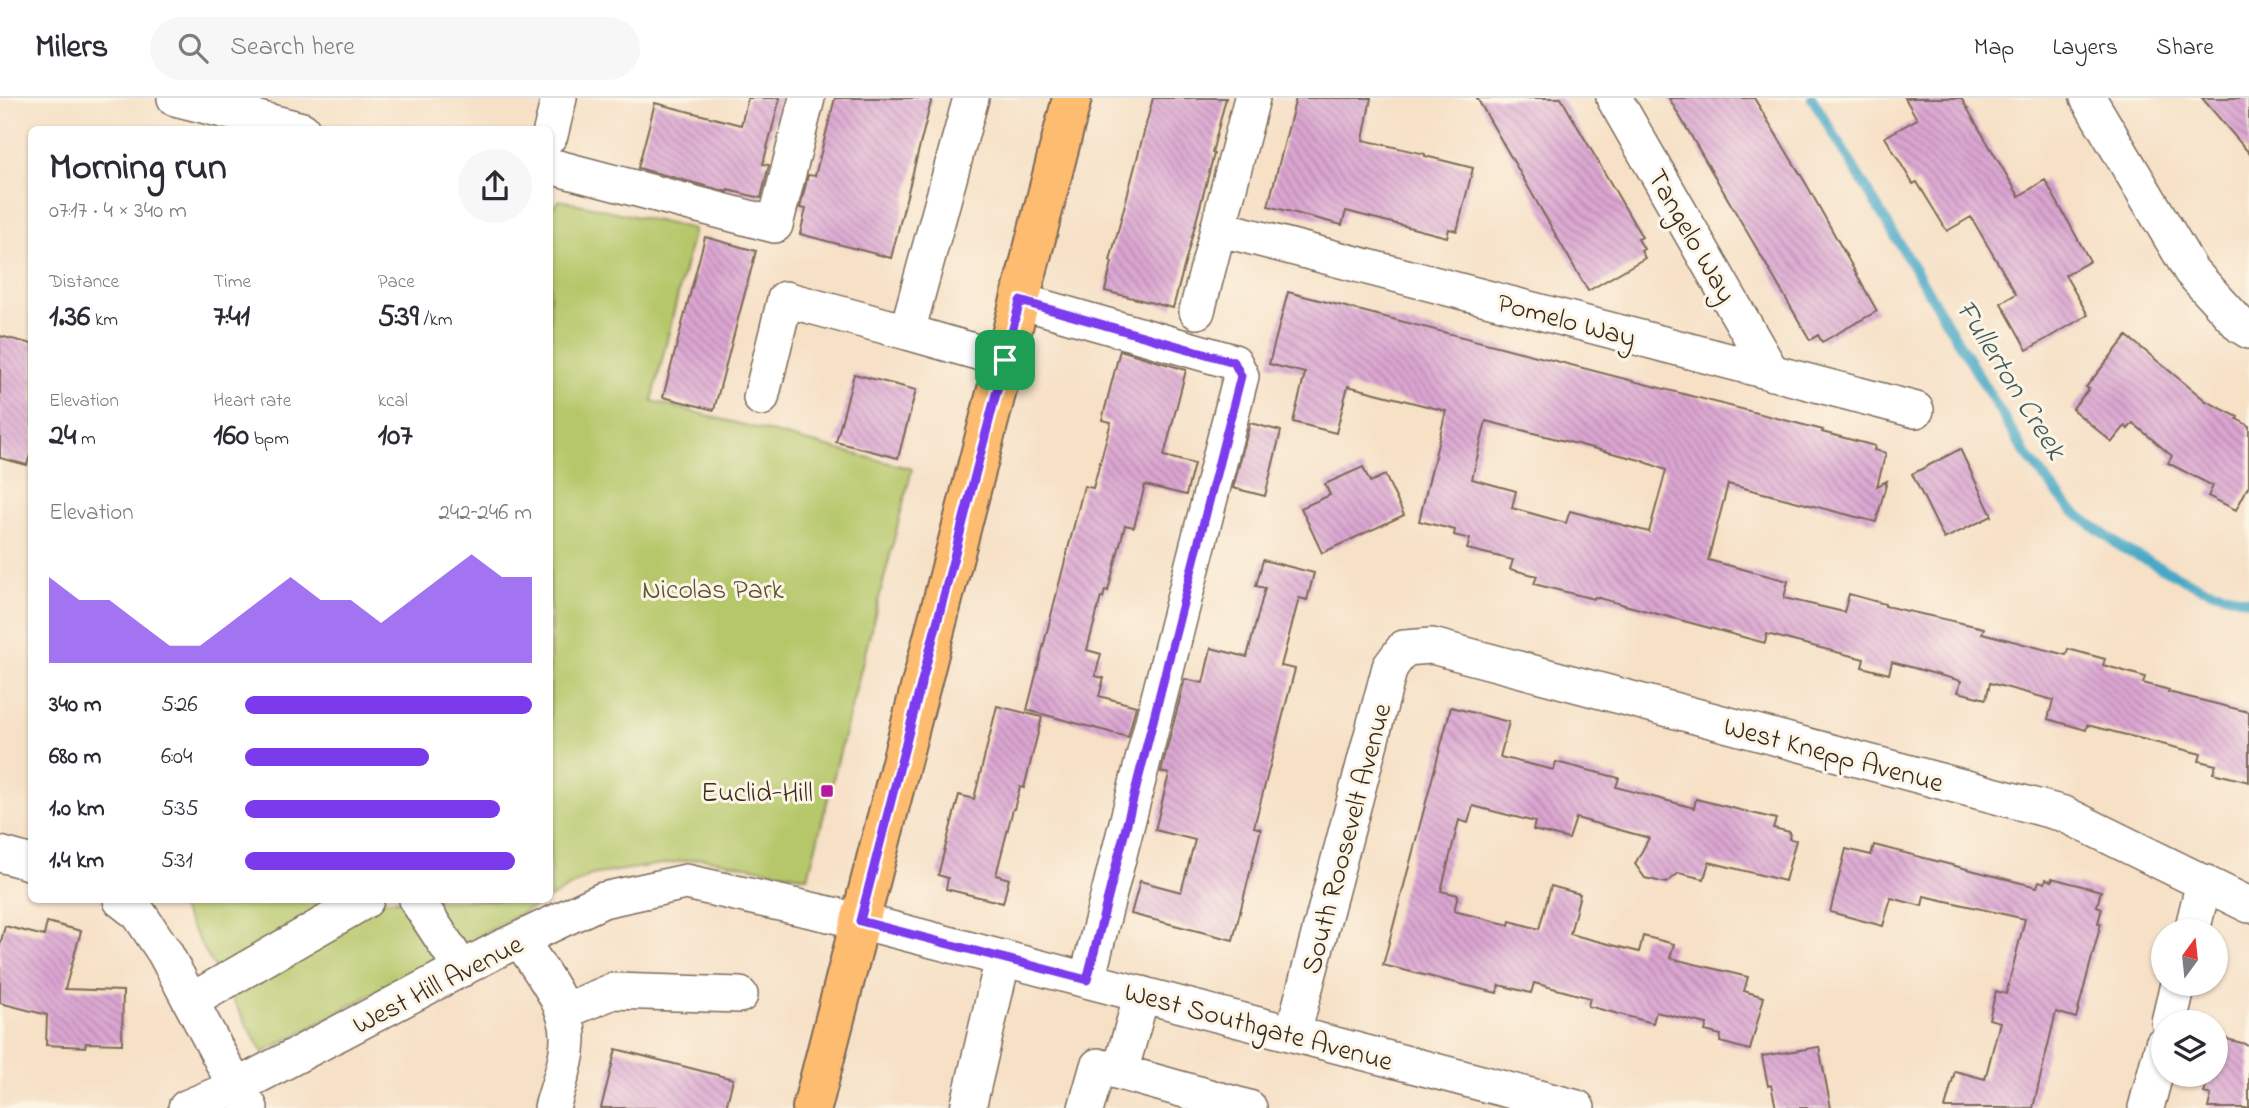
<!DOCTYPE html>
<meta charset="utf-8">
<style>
body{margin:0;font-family:"Indie Flower",sans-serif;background:#f7f7f7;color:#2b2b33;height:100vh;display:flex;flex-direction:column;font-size:26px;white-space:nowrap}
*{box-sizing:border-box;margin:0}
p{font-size:23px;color:#7c7c81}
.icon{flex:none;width:38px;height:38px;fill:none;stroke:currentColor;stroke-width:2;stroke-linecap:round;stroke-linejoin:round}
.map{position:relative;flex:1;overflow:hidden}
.drawer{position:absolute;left:28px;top:28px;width:525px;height:777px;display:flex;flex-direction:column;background:#fff;border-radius:10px;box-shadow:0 2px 5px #0004}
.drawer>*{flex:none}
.needle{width:46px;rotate:15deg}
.controls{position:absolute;left:2151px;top:821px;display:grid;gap:14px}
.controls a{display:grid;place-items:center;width:77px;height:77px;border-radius:50%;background:#fff;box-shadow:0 2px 5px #0004;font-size:35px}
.pin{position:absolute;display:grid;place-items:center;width:60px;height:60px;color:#fff;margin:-30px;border-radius:14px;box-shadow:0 4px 10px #0006}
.round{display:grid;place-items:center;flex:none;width:74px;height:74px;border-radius:37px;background:#f7f7f7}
.head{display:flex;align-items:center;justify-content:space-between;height:119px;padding:0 21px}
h1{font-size:38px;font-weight:700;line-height:52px}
.metrics{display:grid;grid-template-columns:repeat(3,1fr);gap:10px;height:119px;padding:7px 21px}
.metrics div{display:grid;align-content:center}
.metrics b{font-size:30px;font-weight:700}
.metrics small{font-size:19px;font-weight:400}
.metrics p{font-size:19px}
.chart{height:196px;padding:14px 21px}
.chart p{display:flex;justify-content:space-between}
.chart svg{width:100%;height:126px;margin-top:7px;fill:#7c3aed;opacity:.7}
ul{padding:0 21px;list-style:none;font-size:23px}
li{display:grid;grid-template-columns:112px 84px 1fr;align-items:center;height:52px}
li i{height:18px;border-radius:9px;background:#7c3aed}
header{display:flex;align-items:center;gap:42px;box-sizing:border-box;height:98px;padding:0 35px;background:#fff;border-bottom:2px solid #e1e1e2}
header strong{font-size:33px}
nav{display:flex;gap:38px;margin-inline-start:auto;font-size:24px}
.search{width:490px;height:63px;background:#f7f7f7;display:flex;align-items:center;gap:18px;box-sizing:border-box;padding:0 24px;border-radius:38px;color:#7c7c81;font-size:26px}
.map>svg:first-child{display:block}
.green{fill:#b6c76a;stroke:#787844;stroke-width:2}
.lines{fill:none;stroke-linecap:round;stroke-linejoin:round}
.stream{stroke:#47a8c6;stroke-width:10}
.building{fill:url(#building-back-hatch);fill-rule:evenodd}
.minor-casing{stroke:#7c6a59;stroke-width:38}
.major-casing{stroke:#7c6a59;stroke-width:42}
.minor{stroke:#fff;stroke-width:35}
.major{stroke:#febc70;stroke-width:38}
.route-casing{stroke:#fff;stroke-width:14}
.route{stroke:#7c3aed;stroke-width:9}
.poi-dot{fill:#b5179e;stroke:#fcf5e5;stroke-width:2.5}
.labels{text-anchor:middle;stroke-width:6;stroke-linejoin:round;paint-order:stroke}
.street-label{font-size:28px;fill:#3b2a1e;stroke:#fcf5e5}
.park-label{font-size:28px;fill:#5a5131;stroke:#fcf5e5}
.poi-label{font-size:28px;fill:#3b2a1e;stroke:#fcf5e5;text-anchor:end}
.water-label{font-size:30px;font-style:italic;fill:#405c61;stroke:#fcf5e5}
</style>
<header>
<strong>Milers</strong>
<div class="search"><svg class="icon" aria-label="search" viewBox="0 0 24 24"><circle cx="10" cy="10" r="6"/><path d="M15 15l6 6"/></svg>Search here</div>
<nav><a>Map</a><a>Layers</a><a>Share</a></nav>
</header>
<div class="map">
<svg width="2249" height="1010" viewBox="0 0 2249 1010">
<defs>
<pattern id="building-back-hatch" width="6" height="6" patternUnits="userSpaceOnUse" patternTransform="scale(1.75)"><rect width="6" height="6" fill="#dba6d2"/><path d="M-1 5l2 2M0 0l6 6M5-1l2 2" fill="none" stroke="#b387aa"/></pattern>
</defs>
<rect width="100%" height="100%" fill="#fcf5e5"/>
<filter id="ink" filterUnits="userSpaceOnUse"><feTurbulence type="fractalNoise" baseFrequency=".0143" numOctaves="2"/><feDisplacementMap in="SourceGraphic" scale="14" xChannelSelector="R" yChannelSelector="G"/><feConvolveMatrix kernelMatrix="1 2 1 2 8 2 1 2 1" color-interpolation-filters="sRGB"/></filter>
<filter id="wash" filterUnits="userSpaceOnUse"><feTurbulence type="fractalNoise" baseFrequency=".00686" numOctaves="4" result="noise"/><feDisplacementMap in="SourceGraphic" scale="28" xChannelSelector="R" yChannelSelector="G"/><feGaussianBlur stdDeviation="1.57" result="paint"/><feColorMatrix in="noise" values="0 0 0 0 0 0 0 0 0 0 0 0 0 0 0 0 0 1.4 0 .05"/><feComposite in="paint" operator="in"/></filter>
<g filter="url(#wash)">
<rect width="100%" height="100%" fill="#f6e0c6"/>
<path class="green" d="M560 102 694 131 652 303 912 371 808 779 702 760 591 777 550 800V111Z
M176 802H546L263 955Z"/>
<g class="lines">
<path class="stream" d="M1812 0 2025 355 2069 410 2124 451 2200 489 2249 503"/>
</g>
<g id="blocks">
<path class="building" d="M748 0H780L763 66 769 67 761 100 728 92V94L638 70 655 5 741 27Z
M835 0H932L891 160 800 136 806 111 800 110 808 77 815 78Z
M1153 0H1226L1212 55 1214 56 1173 210 1105 193 1112 164 1110 163Z
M1296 0H1371L1363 42 1425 56V58L1473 70 1457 133 1449 131 1447 139 1346 113 1342 127 1268 108Z
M1477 0H1561L1642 139 1638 141 1644 151 1641 153 1645 160 1588 193Z
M1669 0H1754L1808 89 1877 213 1822 244 1818 237 1810 242Z
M1905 0H1961L2019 98 2045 82 2090 163 2065 177 2088 217 2027 252 2001 205 2016 196 1971 119 1947 133 1917 84 1913 86 1885 39 1917 21Z
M2202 0H2249V55Z
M705 139 756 153 714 312 663 299Z
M1288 194 1823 332 1822 334 1875 348 1874 352 1886 355 1877 388 1887 383 1876 424 1728 386 1708 462 1788 483 1784 500 1844 514 1849 496 1885 506V508L1984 530 1982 535 2066 557 2068 551 2105 561 2103 567 2145 579 2143 585 2169 592 2168 594 2249 614V684L2213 675 2216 667 2199 663 2201 656 2087 627 2086 632 2048 621 2053 602 1990 585 1986 601 1958 594 1961 583 1892 564 1889 576 1862 569 1864 561 1793 543 1767 536 1765 545 1595 499 1594 501 1534 486 1537 478 1510 471 1513 462 1467 451 1470 441 1454 437 1455 432 1419 423 1446 313 1348 288 1336 335 1293 324 1305 275 1269 266ZM1486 323 1640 362 1666 372 1649 434 1570 413 1566 425 1512 410 1516 393 1472 381Z
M0 238 32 246V350L27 367 0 360Z
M2127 238 2206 303 2238 319 2237 321 2249 328V387L2236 412 2208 398 2213 388 2168 365 2172 358 2133 325 2128 331 2125 328 2112 344 2072 311 2089 291 2086 289Z
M1120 252 1186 272 1164 358 1194 366 1186 397 1145 387 1134 429 1125 427 1108 493 1105 492 1103 500 1101 499 1087 552 1101 556 1095 578 1104 580 1099 598 1136 608 1128 639 1027 612 1084 388 1093 390 1111 324 1102 322Z
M854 276 916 292 898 360 836 344Z
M1250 325 1281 333 1265 398 1233 390Z
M1960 351 1992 418 1944 441 1912 376Z
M1363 369 1370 384 1385 377 1404 417 1322 455 1301 410 1330 397 1325 386Z
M1263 462 1314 475 1307 502 1299 500 1281 568 1295 571 1254 729 1261 731 1233 842 1131 816 1140 783 1181 794 1195 742 1155 732 1169 676 1161 674 1167 650 1185 581 1203 585 1211 550 1247 559 1265 490 1256 488Z
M997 608 1042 619 1024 690 1020 689 1014 711H1013L996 777 1009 781 1003 805 946 791 948 780 938 777 959 697 974 701Z
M1451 609 1509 624 1500 659 1554 672 1556 664 1619 680 1616 689 1694 710 1696 701 1776 721 1773 730 1790 734 1789 741 1796 742 1785 783 1709 764 1704 781 1679 775 1666 785 1645 780 1635 766 1649 740 1576 720 1569 741 1533 732 1535 724 1473 708 1468 725 1459 722 1441 793 1458 797 1454 813 1509 827 1510 823 1539 831 1551 788 1580 796 1570 836 1639 854 1643 838 1674 846 1670 860 1748 879 1744 893 1764 899 1750 952 1720 944 1721 937 1705 933 1707 926 1656 914 1653 925 1588 908 1590 900 1534 885 1531 895 1499 887 1497 895 1383 867Z
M1874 747 2037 789 2039 783 2045 785 2046 781 2052 783V780L2101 793 2097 808 2102 810 2098 825H2101L2076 920 2056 914 2033 1010H1945L1955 973 1985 981 2000 924 1989 921 1996 893 2006 896 2025 821 1924 798 1922 808 1891 800 1883 828 1830 814 1846 751 1871 757Z
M47 824 81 833 65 891 123 893 122 946 86 945 85 949 46 947 47 917 0 905V847L5 828 44 838Z
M2216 938 2249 947V1010H2208L2211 997 2204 995 2209 976H2216Z
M1819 949 1831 1010H1776L1771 987 1768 988 1762 958Z
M616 951 733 981 726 1010H601Z"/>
</g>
</g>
<g filter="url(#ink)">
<use href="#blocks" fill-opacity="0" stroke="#7c6a59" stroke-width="2"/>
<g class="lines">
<g class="minor-casing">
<path id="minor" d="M175 0 302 32
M971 0 907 234 1005 262
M1614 0 1772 275
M2088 0 2191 173 2241 228 2249 233
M550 37 559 0
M550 68 775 127 807 0
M1218 130 1916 312
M1020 203 1234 264 1241 278 1087 882
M1197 213 1252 0
M761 300 785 201 907 234
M0 756 32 765
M121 802 139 816 165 855 236 989 250 1010
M417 802 462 871
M2192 833 2204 784
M520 841C537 869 567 904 568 936 569 961 558 987 552 1010
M191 903 366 802
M565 913 613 893 740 897
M2169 924 2178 886
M1293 935 1390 569 1404 550 1432 548 2064 716 2249 807
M1120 974 1142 896
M186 1010 236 989 501 850 603 802 686 784 860 823 1577 1010
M968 1010 1003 860
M1086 1010 1098 968 1249 1010
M2146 1010 2163 946"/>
</g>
<g class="major-casing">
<path id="major" d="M812 1010 1072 0"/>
</g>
<use href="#minor" class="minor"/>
<use href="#major" class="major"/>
</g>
</g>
<g class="lines" filter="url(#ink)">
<g class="route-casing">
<path id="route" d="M1020 203 1234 264 1241 278 1087 882 860 823Z"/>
</g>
<use href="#route" class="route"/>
</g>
<rect class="poi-dot" x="820" y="686" width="14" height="14" rx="3.5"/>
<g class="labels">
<g class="street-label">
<text transform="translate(1693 137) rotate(60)" y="10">Tangelo Way</text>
<text transform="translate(1567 221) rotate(15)" y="10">Pomelo Way</text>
<text transform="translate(1834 655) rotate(15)" y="10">West Knepp Avenue</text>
<text transform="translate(1345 740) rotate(-75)" y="10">South Roosevelt Avenue</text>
<text transform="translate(437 885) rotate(-27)" y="10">West Hill Avenue</text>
<text transform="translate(1259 927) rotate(15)" y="10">West Southgate Avenue</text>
</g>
<g class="park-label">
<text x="713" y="500">Nicolas Park</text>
</g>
<g class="poi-label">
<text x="813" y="703">Euclid-Hill</text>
</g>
<g class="water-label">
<text transform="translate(2012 281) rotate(58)" y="10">Fullerton Creek</text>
</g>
</g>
</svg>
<div class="controls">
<a><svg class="needle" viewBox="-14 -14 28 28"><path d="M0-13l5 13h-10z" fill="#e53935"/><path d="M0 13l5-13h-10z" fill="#7c7c81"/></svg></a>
<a><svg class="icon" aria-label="layers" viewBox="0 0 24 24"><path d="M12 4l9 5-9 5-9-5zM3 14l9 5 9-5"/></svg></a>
</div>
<div class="pin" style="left:1005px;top:262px;background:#1e9e55"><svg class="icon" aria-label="arrive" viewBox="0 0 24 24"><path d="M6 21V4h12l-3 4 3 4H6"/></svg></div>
<section class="drawer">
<div class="head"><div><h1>Morning run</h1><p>07:17 · 4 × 340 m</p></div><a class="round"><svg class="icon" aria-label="share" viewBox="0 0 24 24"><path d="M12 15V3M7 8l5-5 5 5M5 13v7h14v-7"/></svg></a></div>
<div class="metrics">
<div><p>Distance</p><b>1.36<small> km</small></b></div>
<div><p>Time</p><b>7:41</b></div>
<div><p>Pace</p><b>5:39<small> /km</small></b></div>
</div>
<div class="metrics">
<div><p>Elevation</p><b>24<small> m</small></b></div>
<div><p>Heart rate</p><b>160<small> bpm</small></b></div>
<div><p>kcal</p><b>107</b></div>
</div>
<div class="chart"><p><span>Elevation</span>242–246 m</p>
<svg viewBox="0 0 160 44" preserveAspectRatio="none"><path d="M0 44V14L10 22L20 22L30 30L40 38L50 38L60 30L70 22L80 14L90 22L100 22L110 30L120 22L130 14L140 6L150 14L160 14V44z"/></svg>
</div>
<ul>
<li><b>340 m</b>5:26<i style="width:100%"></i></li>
<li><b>680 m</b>6:04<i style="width:64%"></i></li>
<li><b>1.0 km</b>5:35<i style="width:89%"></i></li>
<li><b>1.4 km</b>5:31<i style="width:94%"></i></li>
</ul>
</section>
</div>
